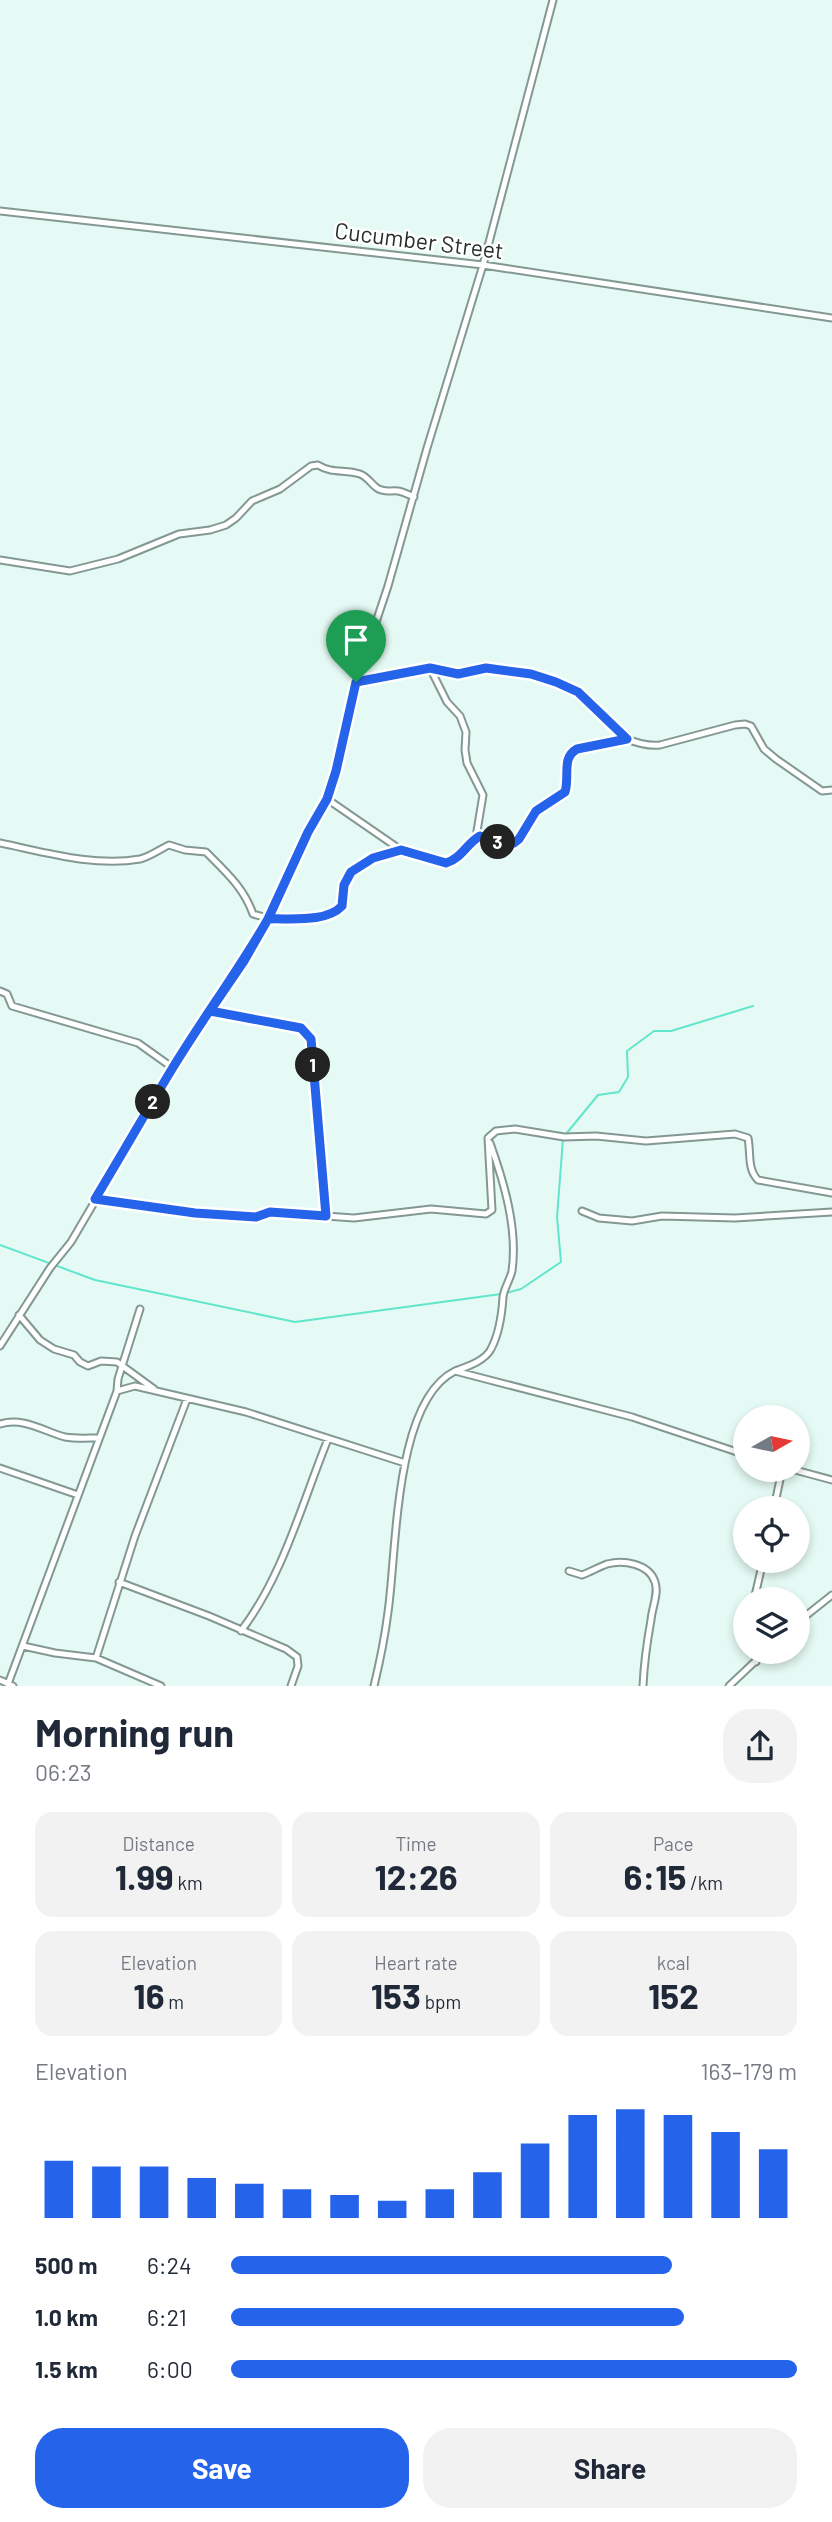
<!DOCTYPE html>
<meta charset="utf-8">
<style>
body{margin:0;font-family:Barlow,sans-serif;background:#f2f2f3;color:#1f2937;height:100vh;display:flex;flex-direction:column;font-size:26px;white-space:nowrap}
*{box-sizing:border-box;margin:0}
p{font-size:23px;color:#747a83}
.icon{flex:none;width:38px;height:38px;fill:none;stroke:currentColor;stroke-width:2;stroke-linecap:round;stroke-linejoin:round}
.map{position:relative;height:1686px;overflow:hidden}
.details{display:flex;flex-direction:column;background:#fff;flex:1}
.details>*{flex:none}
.needle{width:46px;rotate:81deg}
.buttons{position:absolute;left:733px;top:1405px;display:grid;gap:14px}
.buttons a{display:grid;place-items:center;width:77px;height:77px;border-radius:50%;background:#fff;box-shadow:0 4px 10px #0003;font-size:35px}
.pin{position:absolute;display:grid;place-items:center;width:60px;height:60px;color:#fff;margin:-72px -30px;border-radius:50% 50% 50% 0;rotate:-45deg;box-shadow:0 0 7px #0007}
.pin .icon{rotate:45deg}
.km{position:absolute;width:35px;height:35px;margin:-18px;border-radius:50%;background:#222;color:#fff;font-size:19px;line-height:35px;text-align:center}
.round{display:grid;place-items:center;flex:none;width:74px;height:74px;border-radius:28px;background:#f2f2f3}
.headline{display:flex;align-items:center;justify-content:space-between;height:119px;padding:0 35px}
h1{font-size:38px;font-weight:700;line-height:52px}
.metrics{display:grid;grid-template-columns:repeat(3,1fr);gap:10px;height:119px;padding:7px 35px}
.metrics div{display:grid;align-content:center;border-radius:18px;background:#f2f2f3;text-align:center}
.metrics b{font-size:35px;font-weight:700}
.metrics small{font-size:19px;font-weight:400}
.metrics p{font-size:19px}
.chart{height:196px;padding:14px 35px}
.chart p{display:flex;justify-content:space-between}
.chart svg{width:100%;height:126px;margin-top:7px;stroke:#2563eb;stroke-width:6}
.button{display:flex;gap:14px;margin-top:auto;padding:14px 35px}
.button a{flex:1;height:80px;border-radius:28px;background:#2563eb;color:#fff;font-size:28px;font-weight:700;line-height:80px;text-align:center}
.button a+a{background:#f2f2f3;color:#1f2937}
ul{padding:0 35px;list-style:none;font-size:23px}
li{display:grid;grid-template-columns:112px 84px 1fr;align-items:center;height:52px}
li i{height:18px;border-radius:9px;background:#2563eb}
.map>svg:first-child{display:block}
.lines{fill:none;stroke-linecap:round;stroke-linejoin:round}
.stream{stroke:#61e6cb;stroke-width:2}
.minor-casing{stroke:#849893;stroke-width:9}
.minor{stroke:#fff;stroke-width:5}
.route-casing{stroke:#fff;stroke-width:14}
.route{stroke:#2563eb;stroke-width:9}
.labels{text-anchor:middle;stroke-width:5;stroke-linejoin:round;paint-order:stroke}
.street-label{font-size:23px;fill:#262e2c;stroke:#fff}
</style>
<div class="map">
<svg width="832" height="1686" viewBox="0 0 832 1686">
<rect width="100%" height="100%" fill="#e5faf4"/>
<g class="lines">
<path class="stream" d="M566 1134 598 1095 619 1092 628 1077 627 1051 654 1031H671L753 1006
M0 1245 95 1280 295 1322 501 1294
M506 1293 521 1289 561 1262 557 1217 563 1139"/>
<g class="minor-casing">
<path id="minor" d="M0 211 483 265 832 318
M0 560 70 571 118 559 179 534 210 530 226 525 236 518 252 501 280 489 311 466 318 465C332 474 345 469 360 474 368 477 371 484 377 488 384 493 391 490 398 491 404 492 409 495 414 497
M430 668 447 702 460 716 466 732 465 750 467 763 483 795 476 837
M356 682 430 668 458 674 486 668 531 674 557 682 578 692 627 739C639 744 648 746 660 745L735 725 745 724 751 726 764 749 776 759 822 791 832 790
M327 799 401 850 446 863C462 858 467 843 480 836L502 844 514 843 519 840 536 811 565 792C570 776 561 759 577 749L627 739
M0 843C44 852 94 867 140 859 150 857 160 849 169 845L185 850 206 852C226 872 244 888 253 914 274 921 326 922 342 906 344 899 342 890 344 884 351 861 382 855 401 850
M0 991 7 994 12 1006 138 1043 173 1068
M210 1011 301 1028 311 1039 326 1216
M95 1199 195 1213 256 1217 269 1212 354 1218 431 1209 486 1214 492 1210 488 1138 496 1131 515 1129 564 1137 596 1136 646 1141 735 1134 748 1138C751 1153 747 1169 758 1180L832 1193
M582 1211 599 1218 632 1221 662 1216 735 1218 832 1212
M19 1315 40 1340 54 1349 74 1355 80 1362 88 1366 101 1361 117 1362 154 1389
M0 1346 50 1268 71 1242 173 1068 244 961 268 919 308 832 327 799 336 771 356 682 388 586 427 448 483 265 553 0
M455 1371C466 1367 485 1361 491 1349 499 1334 502 1313 503 1297 504 1288 510 1280 512 1271 518 1229 504 1182 490 1143
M117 1391 118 1379 140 1309
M0 1424C24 1417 43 1431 65 1437 76 1439 88 1438 99 1438
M0 1468 78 1495
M795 1470 832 1480
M774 1508 782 1470
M569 1571 582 1575C590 1572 599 1567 607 1564 623 1560 649 1563 655 1582 659 1594 652 1607 651 1620 647 1642 644 1663 643 1686
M119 1582 209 1616 286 1649 297 1657 298 1666 291 1686
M754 1600 763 1561
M798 1622 832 1595
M241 1631C283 1576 302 1503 328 1439
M23 1646 55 1653 96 1658 161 1686
M755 1652 756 1662
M96 1658 135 1536 187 1399
M0 1680 13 1686
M8 1684 117 1391 135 1386 246 1412 405 1463
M374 1686C380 1661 385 1636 388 1612 397 1551 394 1401 455 1371L632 1417 746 1455
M729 1686 765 1652"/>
</g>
<use href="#minor" class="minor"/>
</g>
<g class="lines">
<g class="route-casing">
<path id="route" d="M356 682 336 771 327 799 308 832 268 919 244 961 210 1011 301 1028 311 1039 326 1216 270 1212 256 1217 195 1213 95 1199C121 1156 146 1112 172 1069 203 1018 238 971 268 919 290 918 326 923 342 906L344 885 351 872 373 858 401 850 446 863C462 858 467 843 480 836L502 844 514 843 519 839 536 811 565 792C570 776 561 758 577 749L627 739 578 692 556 682 531 674 486 668 458 674 430 668 356 682"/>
</g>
<use href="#route" class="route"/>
</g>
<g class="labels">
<g class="street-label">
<text transform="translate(419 241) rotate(7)" y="8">Cucumber Street</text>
</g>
</g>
</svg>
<div class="buttons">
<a><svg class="needle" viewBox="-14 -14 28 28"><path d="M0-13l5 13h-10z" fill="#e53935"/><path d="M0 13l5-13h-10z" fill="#747a83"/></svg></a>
<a><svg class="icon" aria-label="locate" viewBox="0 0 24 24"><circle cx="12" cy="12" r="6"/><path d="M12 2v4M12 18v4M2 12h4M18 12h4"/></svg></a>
<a><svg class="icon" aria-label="layers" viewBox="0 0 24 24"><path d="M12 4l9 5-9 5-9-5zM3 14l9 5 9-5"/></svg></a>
</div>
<div class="pin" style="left:356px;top:682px;background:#1e9e55"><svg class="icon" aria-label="arrive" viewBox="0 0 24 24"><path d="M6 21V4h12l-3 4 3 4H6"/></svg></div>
<b class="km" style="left:313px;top:1065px">1</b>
<b class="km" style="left:153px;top:1102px">2</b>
<b class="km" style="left:498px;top:842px">3</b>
</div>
<section class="details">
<div class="headline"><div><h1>Morning run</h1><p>06:23</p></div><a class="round"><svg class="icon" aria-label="share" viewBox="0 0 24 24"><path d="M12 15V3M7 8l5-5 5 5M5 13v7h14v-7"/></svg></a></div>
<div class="metrics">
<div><p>Distance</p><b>1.99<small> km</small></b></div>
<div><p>Time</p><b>12:26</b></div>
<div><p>Pace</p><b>6:15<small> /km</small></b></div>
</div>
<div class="metrics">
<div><p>Elevation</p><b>16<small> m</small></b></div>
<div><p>Heart rate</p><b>153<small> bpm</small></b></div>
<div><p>kcal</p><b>152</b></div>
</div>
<div class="chart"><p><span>Elevation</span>163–179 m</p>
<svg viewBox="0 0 160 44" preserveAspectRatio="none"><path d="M5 44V24M15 44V26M25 44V26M35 44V30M45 44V32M55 44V34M65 44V36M75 44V38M85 44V34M95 44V28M105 44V18M115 44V8M125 44V6M135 44V8M145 44V14M155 44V20"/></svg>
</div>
<ul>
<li><b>500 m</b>6:24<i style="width:78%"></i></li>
<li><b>1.0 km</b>6:21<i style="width:80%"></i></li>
<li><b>1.5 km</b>6:00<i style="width:100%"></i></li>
</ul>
<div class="button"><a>Save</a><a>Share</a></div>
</section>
